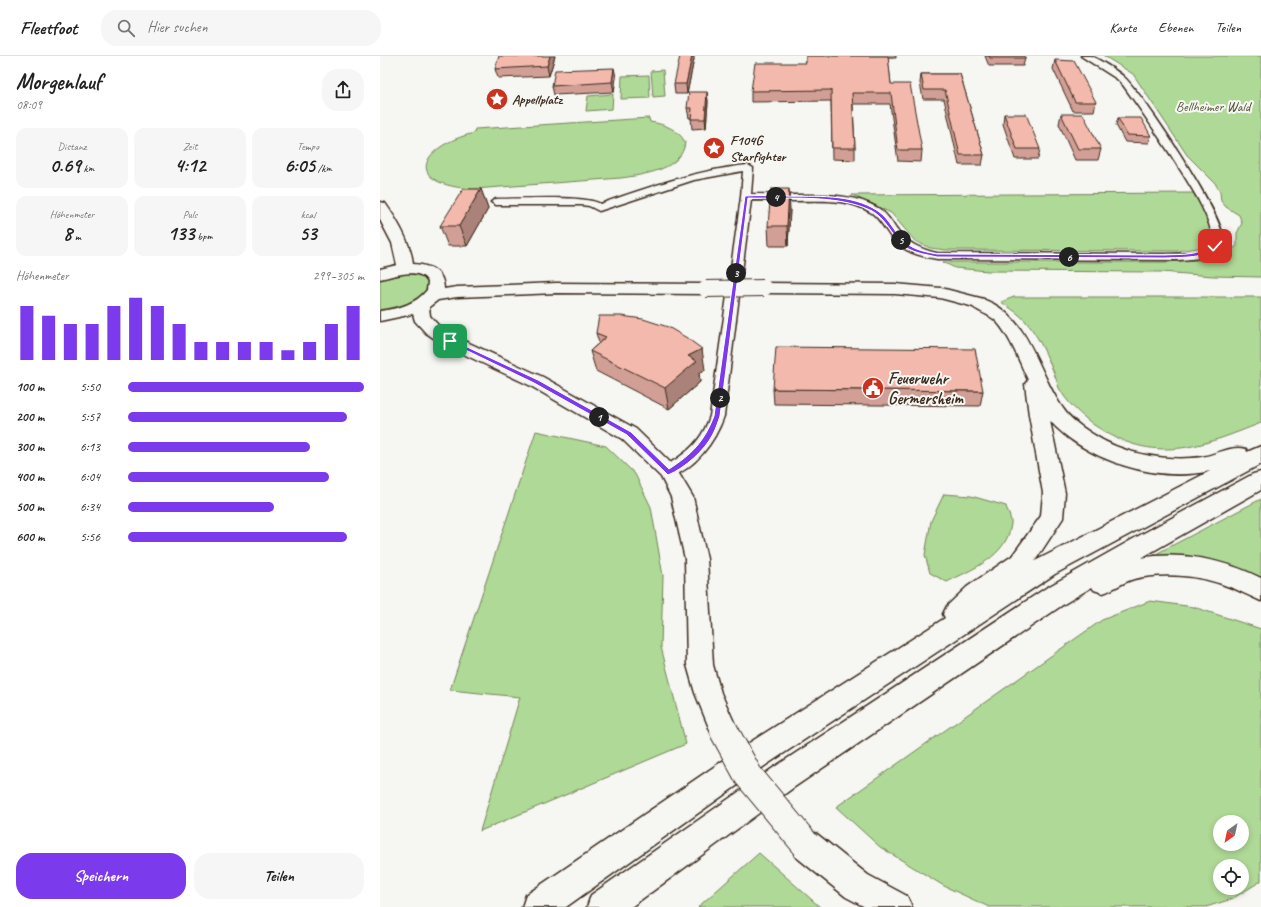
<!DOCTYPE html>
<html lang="de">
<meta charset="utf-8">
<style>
body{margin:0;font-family:Caveat,sans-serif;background:#f6f6f6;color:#222;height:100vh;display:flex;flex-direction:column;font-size:15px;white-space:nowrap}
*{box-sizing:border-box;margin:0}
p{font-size:13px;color:#767676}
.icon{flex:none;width:22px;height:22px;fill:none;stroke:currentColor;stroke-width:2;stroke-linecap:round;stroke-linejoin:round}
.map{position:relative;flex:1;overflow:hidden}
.panel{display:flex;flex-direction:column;background:#fff;width:380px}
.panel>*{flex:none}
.needle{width:26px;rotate:213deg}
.tools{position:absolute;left:833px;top:759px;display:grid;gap:8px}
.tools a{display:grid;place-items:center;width:36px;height:36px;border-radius:50%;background:#fff;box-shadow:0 2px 6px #0003;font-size:20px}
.pin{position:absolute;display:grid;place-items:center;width:34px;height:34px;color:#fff;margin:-17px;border-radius:8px;box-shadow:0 2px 6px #0006}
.km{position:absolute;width:20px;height:20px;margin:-10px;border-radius:50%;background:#222;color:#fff;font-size:11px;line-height:20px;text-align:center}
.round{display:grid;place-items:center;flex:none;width:42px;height:42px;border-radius:16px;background:#f6f6f6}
.headline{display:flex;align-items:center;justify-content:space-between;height:68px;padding:0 16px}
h1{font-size:22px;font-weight:700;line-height:30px}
.stats{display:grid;grid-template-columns:repeat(3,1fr);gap:6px;height:68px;padding:4px 16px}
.stats div{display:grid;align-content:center;border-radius:10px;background:#f6f6f6;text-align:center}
.stats b{font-size:20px;font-weight:700}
.stats small{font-size:11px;font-weight:400}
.stats p{font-size:11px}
.chart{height:112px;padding:8px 16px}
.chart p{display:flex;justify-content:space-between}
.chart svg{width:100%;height:72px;margin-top:4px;stroke:#7c3aed;stroke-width:6}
.primary-button{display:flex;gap:8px;margin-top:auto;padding:8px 16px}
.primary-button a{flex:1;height:46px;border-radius:16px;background:#7c3aed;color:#fff;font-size:16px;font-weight:700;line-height:46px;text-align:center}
.primary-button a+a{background:#f6f6f6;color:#222}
ul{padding:0 16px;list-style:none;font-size:13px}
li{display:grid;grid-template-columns:64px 48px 1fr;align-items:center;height:30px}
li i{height:10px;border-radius:5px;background:#7c3aed}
header{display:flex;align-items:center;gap:24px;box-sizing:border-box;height:56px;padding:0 20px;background:#fff;border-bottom:1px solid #e0e0e0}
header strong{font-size:19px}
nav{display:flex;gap:22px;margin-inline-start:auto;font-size:14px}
.search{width:280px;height:36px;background:#f6f6f6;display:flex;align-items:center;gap:10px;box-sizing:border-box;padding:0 14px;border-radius:16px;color:#767676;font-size:15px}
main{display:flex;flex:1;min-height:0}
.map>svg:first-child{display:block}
.green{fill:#afd996;stroke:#75825a;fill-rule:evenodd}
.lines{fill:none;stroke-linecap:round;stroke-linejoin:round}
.street-casing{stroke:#3b2a1e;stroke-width:3}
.secondary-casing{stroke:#3b2a1e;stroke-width:3}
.highway-casing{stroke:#3b2a1e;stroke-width:3}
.street{fill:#f6f6f2;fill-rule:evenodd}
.secondary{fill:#f6f6f2;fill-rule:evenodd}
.highway{fill:#f6f6f2;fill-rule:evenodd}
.secondary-bridge-far1-casing{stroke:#3b2a1e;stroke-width:18;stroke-linecap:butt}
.secondary-bridge-casing{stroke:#3b2a1e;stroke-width:30;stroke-linecap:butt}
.secondary-bridge-far1{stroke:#f6f6f2;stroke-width:16}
.secondary-bridge{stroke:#f6f6f2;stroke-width:28}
.wall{fill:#d19f95;stroke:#3b2a1e}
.shaded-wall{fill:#aa8279;stroke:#3b2a1e}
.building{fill:#f3b9ad;stroke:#3b2a1e}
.route{fill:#7c3aed;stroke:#fff}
.labels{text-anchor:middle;stroke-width:4;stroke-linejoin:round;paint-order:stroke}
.far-poi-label{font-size:14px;font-weight:bold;fill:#3b2a1e;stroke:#f6f6f2;text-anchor:start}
.far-park-label{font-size:14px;fill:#58563c;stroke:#f6f6f2}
.poi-label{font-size:17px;font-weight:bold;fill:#3b2a1e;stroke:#f6f6f2;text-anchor:start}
</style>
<header>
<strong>Fleetfoot</strong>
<div class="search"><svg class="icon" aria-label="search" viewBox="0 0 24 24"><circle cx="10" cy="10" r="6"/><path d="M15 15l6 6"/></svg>Hier suchen</div>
<nav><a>Karte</a><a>Ebenen</a><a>Teilen</a></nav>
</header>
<main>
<section class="panel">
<div class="headline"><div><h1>Morgenlauf</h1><p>08:09</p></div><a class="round"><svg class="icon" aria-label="share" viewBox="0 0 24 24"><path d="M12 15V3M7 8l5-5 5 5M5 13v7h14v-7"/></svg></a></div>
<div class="stats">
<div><p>Distanz</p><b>0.69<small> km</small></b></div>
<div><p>Zeit</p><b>4:12</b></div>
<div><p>Tempo</p><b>6:05<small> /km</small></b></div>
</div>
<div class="stats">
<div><p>Höhenmeter</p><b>8<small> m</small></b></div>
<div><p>Puls</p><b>133<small> bpm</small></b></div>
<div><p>kcal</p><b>53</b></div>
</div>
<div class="chart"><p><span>Höhenmeter</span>299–305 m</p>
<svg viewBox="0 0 160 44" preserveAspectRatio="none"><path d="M5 44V11M15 44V17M25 44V22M35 44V22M45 44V11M55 44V6M65 44V11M75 44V22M85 44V33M95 44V33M105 44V33M115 44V33M125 44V38M135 44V33M145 44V22M155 44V11"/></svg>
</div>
<ul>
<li><b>100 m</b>5:50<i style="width:100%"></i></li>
<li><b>200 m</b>5:57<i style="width:93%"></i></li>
<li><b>300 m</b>6:13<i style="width:77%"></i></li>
<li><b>400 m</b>6:04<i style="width:85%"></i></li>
<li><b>500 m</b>6:34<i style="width:62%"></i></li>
<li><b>600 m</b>5:56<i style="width:93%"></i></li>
</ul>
<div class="primary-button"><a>Speichern</a><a>Teilen</a></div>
</section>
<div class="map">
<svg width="881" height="851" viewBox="0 0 881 851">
<rect width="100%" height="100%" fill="#f6f6f2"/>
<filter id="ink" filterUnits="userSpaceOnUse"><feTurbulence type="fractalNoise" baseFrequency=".025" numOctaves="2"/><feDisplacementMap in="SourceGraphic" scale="8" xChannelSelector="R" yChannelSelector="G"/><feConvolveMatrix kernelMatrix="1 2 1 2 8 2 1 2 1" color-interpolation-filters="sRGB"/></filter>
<g filter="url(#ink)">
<path class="green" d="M724 0H881V221L833 220 781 216 608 215 575 212 563 206H785L820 204 842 200 857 190V177L862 167 859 159 846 151 841 145 840 136 835 127 807 99 753 18Z
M283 14 285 40 273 41 271 15Z
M269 19 270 42 241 43 242 20Z
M233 38 232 53 206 55 208 40Z
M269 62 270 66C284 68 298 73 305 86 303 114 262 119 241 122L94 133C23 129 38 91 94 77L95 73Z
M814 137 829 163 831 175 827 185 818 192 797 195 566 194 550 192 535 185 511 157 472 139Z
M29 217C57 220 51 238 30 248 21 252 10 254 0 254V223L13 218Z
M634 241H881V367C820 391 775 410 714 369 701 359 687 347 679 332 677 327 676 322 674 317 667 300 659 281 647 267 640 258 630 252 621 246Z
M156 375 226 390 255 418 271 451 283 520 281 591 306 688 100 775 140 641 70 634Z
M564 438 591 440 626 450C627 455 632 463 631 468 627 501 592 513 567 526L550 517 545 499 551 465Z
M881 443V528L769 505 770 501Z
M770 545 814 551 881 573V825L852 843 826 851H609L564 830 500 791 456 751 722 564ZM840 766H862V788H840ZM840 810H862V832H840Z
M379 797 440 851H318Z"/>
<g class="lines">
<g class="street-casing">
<path id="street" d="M701 0C704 0 708 0 710 0 716 1 740 17 744 21 763 38 846 163 843 184 841 202 812 203 799 204L557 203C540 200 523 196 511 181 505 173 500 163 492 157 469 142 440 145 414 145 399 145 385 144 371 144L344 360C335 386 315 413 288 422L283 420 281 416C284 410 292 406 298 402 314 391 324 379 330 360L361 141 363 115 314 124 219 155 209 150 201 149H116L111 146 116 143C136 143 207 139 220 148 269 131 317 114 368 109L373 112 371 138C386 138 400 139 414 139 442 139 473 137 498 152 506 157 511 165 516 173 527 187 540 193 557 197L785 198C801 197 823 200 833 185 830 161 816 139 803 118 784 88 764 58 743 29L737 23Z"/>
</g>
<g class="secondary-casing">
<path id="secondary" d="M0 146 5 147C17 164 31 187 33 208 49 209 64 214 64 233L77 231 176 227 326 228 332 230 334 233 332 236 326 238 176 237 77 241 58 244 49 251 50 260 58 269 76 281 163 321 256 373 295 411 313 441 327 503 333 609 341 637 358 675 354 684 344 688 334 684 315 637 307 609 305 503 291 441 281 421 242 383 149 329 64 289 46 277 35 265 33 258 0 265V255C18 253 36 248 47 234L48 226C40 210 13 220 0 223V213L17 209 12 187 0 164Z
M384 227 515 228 561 232 604 243 606 247 604 251 598 252 560 242 515 238 384 237 378 235 376 232 378 229Z
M426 774 437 778 488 819 527 840 532 851H485L466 841 415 800 411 789 415 778Z"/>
</g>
<g class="highway-casing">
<path id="highway" d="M598 242C648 254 656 314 682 351 689 362 700 370 711 377 742 398 785 406 822 401 836 399 851 389 866 393L867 396 881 390V408L675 518 386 709 186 851H142L146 839 366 689 565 562 563 558 567 550 587 531 632 500 661 460 663 437 649 359 645 328 648 324C639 305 631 282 617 266 610 258 596 256 589 247L592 243ZM670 365C707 405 777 427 830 415L655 505 683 462 685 437Z
M881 416V434L761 502C802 495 845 504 881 522V545C869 540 859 534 847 530 819 519 783 516 754 523 743 526 733 534 723 537L714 534 712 531 684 548 413 732 251 851H207L211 839 393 712 666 532 762 478 873 418Z"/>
</g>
<use href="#street" class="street"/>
<use href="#secondary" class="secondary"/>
<use href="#highway" class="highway"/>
<g class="secondary-bridge-far1-casing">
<path id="secondary-bridge-far1" d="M326 233 384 232"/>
</g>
<g class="secondary-bridge-casing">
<path id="secondary-bridge" d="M344 675 368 719 426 789"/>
</g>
<use href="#secondary-bridge-far1" class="secondary-bridge-far1"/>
<use href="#secondary-bridge" class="secondary-bridge"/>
</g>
<path class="wall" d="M175 0 169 20 118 22 115 13Z
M426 0H516V2H508L511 28 542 94 541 106 518 105 510 48H473L475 92V104L452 103 451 45 371 46V35L426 7Z
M605 0H645V2L643 10H609Z
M314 3 307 38H295L294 28Z
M675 4 716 46 714 55H693L673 13Z
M541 18H580L604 99 602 109H579L564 43H543L540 27Z
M236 21 234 36 174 39 172 30Z
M327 36 328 46 326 72 312 73 311 62H309L307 52Z
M624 58 660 93 658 103H635L623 68Z
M681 58 721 93 718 104H695L679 68Z
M738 62 771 80 769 87 745 86 736 69Z
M101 133 108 153 87 190H68L60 170Z
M410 153 408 190H389L388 170Z
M216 277 325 314 319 317 320 326 289 353 216 315 210 295 219 287Z
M393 333 603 335 600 350 394 348Z"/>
<path class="shaded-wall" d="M170 0H175L169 20 167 10Z
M312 0H314V3L307 38 306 28Z
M234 12 236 21 234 36 232 26Z
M327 36 328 46 326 72 325 63Z
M101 133 108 153 87 190 79 170Z
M409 133 410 153 408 190 407 170Z
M322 293 325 314 319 317 320 326 289 353 285 332 308 300Z"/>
<path class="building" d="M119 0H170L167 10 115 13Z
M300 0H312L306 28H294Z
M426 0H508L511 28H530L542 94H518L511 37H472L475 92H452L451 34 371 35 375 7H426Z
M609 0H645V2H610Z
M675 4 694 5 716 46H695Z
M234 12 232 26 172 30 175 14Z
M541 18H580L604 99H580L565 34H544Z
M309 36H327L325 63H311L312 52H307Z
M624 58H646L660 93H637Z
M681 58H703L721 93H698Z
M738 62H761L771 80 747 79Z
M83 133H101L79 170H60Z
M391 133H409L407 170H388Z
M219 260H241L263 263 288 271 307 282 322 293 308 300 317 305 285 332 210 295 226 281 216 277Z
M396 291 595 293 603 335 393 333Z"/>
</g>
<path class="route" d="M365 140C378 139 392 140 405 140 435 141 471 137 498 155 510 163 515 178 526 187 535 194 546 196 557 198L785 199C801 198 820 200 833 188L837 190C825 203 803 201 785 202L557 201C545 198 530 197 521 187 511 177 505 162 492 155 458 138 407 143 368 142L340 360C338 366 336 372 333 378 325 394 305 412 288 419L247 379 154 327 67 285 72 284 158 324 251 376 289 413C312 398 324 386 334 360Z"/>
<defs>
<g id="sight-disc" transform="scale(1.15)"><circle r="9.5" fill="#c8321e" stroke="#f6f6f2"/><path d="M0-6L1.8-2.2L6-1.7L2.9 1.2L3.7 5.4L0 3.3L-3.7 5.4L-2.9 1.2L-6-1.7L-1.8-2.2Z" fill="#fff"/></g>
<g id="civic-disc" transform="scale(1.15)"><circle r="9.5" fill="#c8321e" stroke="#f6f6f2"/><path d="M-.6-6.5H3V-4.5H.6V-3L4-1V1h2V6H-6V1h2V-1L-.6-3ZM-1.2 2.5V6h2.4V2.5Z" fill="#fff"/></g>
</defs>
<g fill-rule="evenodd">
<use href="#sight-disc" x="117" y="43"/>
<use href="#sight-disc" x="334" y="92"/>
<use href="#civic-disc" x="493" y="332"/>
</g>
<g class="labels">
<g class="far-poi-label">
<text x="132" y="48">Appellplatz</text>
<text x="350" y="89">F104G<tspan x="350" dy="16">Starfighter</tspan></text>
</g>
<g class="far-park-label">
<text x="833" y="55">Bellheimer Wald</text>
</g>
<g class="poi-label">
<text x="508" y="328">Feuerwehr<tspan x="508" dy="20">Germersheim</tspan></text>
</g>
</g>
</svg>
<div class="tools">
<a><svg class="needle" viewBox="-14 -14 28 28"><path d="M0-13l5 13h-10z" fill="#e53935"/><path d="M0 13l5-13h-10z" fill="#767676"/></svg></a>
<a><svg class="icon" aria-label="locate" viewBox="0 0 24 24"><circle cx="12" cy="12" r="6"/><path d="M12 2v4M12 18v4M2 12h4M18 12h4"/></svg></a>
</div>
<div class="pin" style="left:70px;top:285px;background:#1e9e55"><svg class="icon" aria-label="arrive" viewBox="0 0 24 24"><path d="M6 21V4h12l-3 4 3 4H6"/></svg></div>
<div class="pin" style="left:835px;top:190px;background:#d93025"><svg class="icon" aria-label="check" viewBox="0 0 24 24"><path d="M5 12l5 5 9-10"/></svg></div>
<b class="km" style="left:219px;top:361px">1</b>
<b class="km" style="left:340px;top:342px">2</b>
<b class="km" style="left:356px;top:217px">3</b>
<b class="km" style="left:396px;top:141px">4</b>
<b class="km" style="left:521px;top:184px">5</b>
<b class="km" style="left:689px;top:201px">6</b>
</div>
</main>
